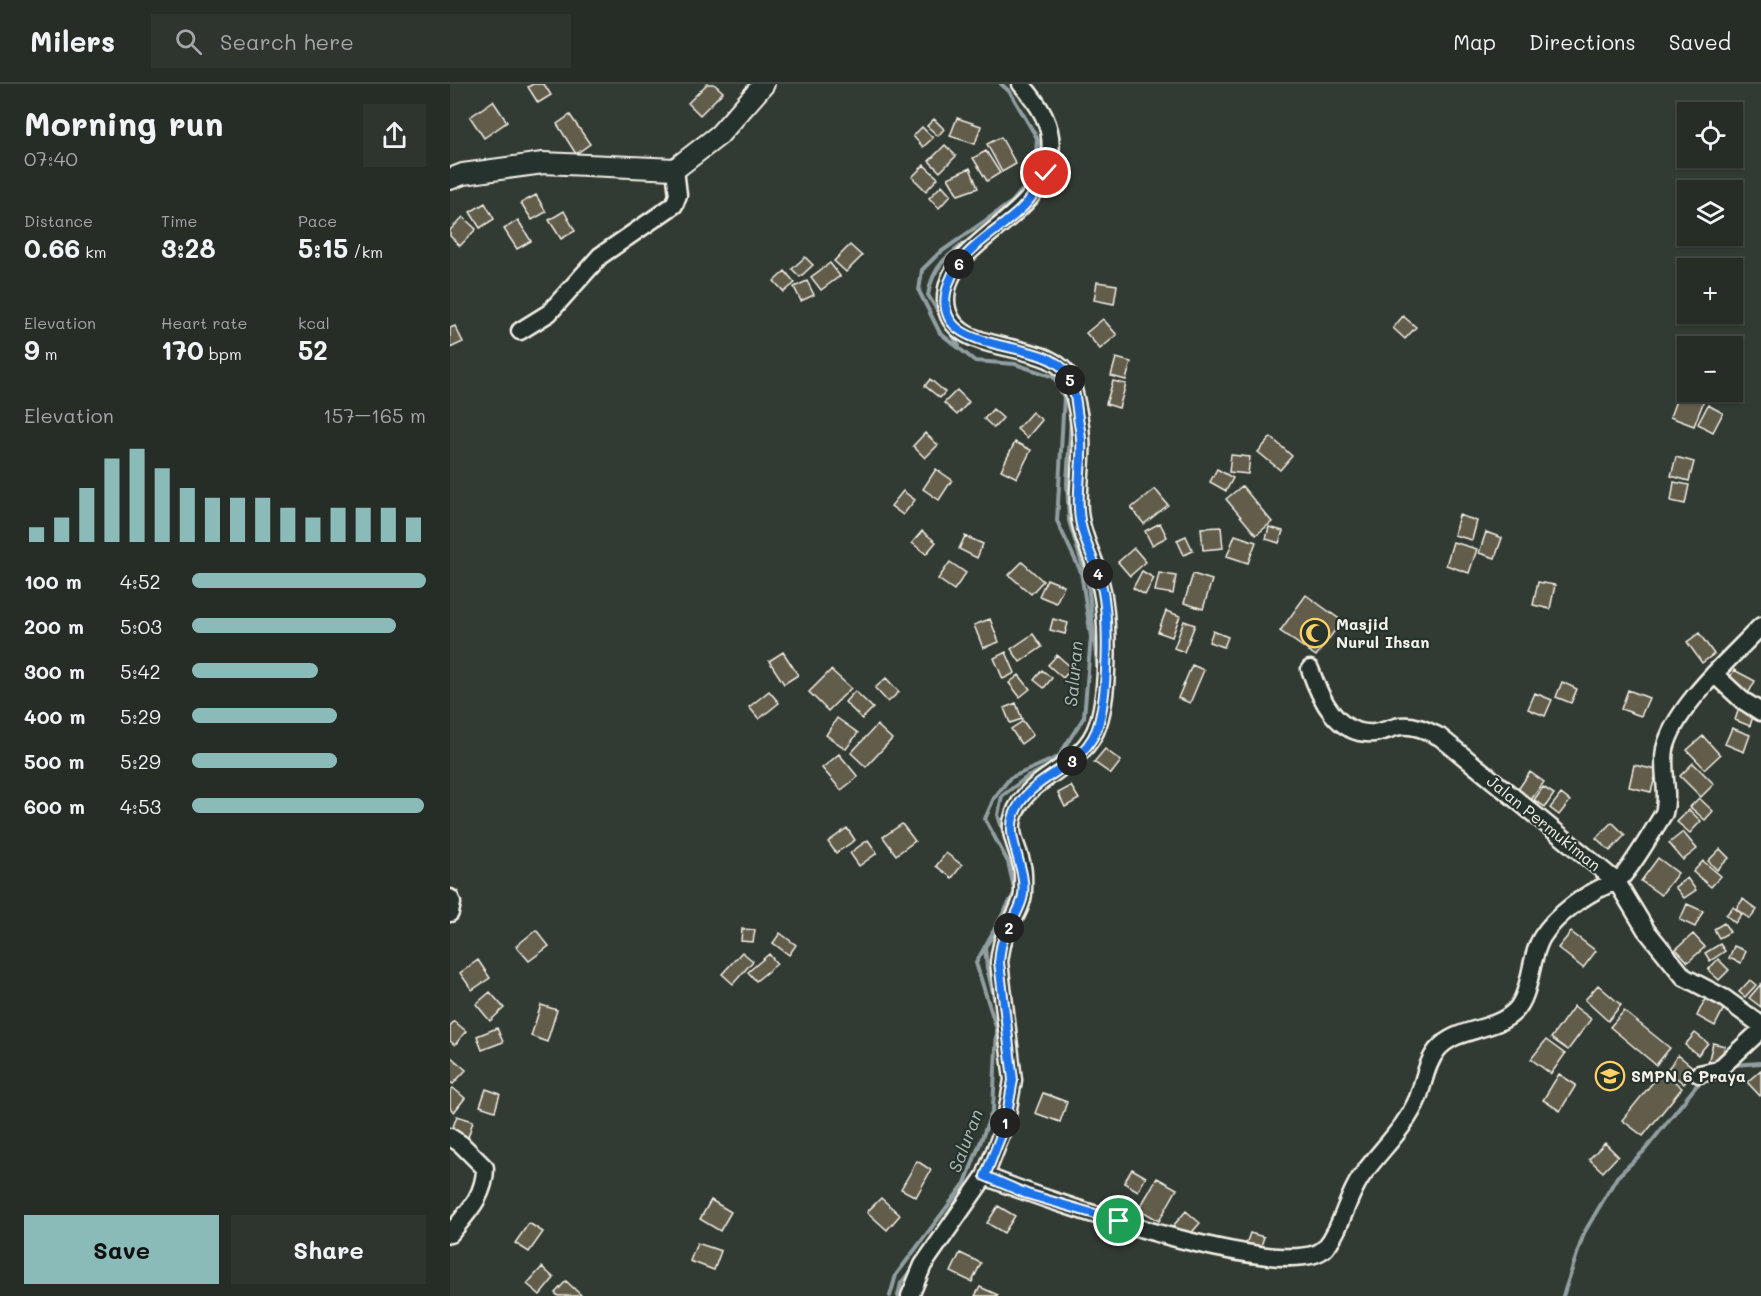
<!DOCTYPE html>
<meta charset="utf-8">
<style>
body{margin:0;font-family:Mali,sans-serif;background:#2e342e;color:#f1f3f6;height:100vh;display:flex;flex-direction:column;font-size:22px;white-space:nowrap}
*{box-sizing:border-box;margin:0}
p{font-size:20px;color:#a4a7a7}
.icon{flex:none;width:33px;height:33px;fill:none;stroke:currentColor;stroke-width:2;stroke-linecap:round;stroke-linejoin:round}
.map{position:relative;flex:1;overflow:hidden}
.side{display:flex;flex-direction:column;background:#262c26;width:450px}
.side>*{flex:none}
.fabs{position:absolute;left:1227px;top:18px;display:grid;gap:12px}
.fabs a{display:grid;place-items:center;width:66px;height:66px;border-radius:0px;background:#262c26;box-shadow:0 2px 4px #0004,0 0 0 2px #424843;font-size:30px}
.pin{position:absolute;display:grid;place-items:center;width:51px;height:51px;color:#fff;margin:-26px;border:3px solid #fff;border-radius:50%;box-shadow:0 2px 6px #0007}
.km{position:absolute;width:30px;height:30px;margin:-15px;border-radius:50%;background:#222;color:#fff;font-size:16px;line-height:30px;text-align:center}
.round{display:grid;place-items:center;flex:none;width:63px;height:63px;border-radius:0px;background:#2e342e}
.head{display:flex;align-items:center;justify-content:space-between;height:102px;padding:0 24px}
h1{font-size:33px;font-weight:700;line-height:45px}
.stats{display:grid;grid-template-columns:repeat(3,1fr);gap:9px;height:102px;padding:6px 24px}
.stats div{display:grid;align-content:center}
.stats b{font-size:26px;font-weight:700}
.stats small{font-size:16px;font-weight:400}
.stats p{font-size:16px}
.chart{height:168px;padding:12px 24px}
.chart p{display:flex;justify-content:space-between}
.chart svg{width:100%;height:108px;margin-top:6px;stroke:#8bbbb9;stroke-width:6}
.primary-button{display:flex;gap:12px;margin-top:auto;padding:12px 24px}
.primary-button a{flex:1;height:69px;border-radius:0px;background:#8bbbb9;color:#111;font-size:24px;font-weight:700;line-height:69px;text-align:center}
.primary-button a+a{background:#2e342e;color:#f1f3f6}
ul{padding:0 24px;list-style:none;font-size:20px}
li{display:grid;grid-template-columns:96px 72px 1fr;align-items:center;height:45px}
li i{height:15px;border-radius:8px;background:#8bbbb9}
header{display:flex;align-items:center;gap:36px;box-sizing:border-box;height:84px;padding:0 30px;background:#262c26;border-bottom:2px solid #424843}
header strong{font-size:28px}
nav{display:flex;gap:33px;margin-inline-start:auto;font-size:21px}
.search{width:420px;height:54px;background:#2e342e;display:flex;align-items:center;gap:15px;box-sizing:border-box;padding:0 21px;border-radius:0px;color:#a4a7a7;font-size:22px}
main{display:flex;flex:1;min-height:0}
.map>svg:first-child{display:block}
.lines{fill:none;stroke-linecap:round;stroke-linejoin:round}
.stream{stroke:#919fa2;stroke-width:4}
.building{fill:#625d4b;stroke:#f4f1e8;stroke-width:1.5}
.minor-casing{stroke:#f4f1e8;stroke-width:21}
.tertiary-casing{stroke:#f4f1e8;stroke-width:24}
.minor{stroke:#26332d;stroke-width:16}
.tertiary{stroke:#26332d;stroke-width:20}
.route-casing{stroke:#fff;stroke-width:12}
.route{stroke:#1a73e8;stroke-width:8}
.labels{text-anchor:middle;stroke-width:4.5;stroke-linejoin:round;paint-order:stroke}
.poi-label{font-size:16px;font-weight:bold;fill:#f4f1e8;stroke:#26332d;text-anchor:start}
.street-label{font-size:16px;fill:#f4f1e8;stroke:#26332d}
.water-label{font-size:18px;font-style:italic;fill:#b2bab9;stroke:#26332d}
</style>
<header>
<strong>Milers</strong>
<div class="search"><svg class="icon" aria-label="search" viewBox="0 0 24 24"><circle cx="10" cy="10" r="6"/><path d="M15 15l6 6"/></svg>Search here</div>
<nav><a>Map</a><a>Directions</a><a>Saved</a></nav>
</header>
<main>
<section class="side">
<div class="head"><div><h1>Morning run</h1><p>07:40</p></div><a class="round"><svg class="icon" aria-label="share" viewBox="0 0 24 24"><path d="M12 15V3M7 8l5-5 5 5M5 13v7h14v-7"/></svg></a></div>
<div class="stats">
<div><p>Distance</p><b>0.66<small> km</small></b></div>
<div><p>Time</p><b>3:28</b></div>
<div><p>Pace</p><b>5:15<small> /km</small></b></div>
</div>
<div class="stats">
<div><p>Elevation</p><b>9<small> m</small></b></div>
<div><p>Heart rate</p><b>170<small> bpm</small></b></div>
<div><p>kcal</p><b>52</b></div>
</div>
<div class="chart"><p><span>Elevation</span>157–165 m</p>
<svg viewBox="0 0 160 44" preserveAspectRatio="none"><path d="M5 44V38M15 44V34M25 44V22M35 44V10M45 44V6M55 44V14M65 44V22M75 44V26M85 44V26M95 44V26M105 44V30M115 44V34M125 44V30M135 44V30M145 44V30M155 44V34"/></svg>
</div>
<ul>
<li><b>100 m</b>4:52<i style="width:100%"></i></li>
<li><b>200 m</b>5:03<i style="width:87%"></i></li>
<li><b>300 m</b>5:42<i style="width:54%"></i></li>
<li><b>400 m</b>5:29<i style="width:62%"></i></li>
<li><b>500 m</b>5:29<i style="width:62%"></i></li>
<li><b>600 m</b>4:53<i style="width:99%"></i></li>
</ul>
<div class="primary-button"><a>Save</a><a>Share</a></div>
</section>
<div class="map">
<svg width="1311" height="1212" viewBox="0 0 1311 1212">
<rect width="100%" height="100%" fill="#323b33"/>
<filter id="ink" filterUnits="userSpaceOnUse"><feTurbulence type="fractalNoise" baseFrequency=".0167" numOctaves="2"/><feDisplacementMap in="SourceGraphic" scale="12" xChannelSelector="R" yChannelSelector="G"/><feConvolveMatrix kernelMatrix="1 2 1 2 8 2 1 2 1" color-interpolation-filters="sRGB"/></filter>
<g filter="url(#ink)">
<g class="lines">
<path class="stream" d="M588 56 591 61 589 81
M509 262 478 211C483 179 501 169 526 151
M621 334 617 399 619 437 638 499 648 590
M555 754 548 731 552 712 577 693 603 680
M557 761 566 792
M546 921 537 884 535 863 558 829
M1283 981 1311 979
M440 1212 446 1191 515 1099 543 1025 547 946 526 879 565 808 558 778 535 735 544 714 560 694 608 673 634 633 641 553 631 488 607 437 614 313 604 293 565 280 525 277 490 249 469 207 472 186 488 170 562 118 585 91 587 54 560 8 551 0
M448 1212 451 1199 466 1180
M1113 1212 1134 1149 1167 1093 1194 1067 1247 1001 1255 996"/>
</g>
<path class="building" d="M83 0H94L101 11 88 19 78 3Z
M257 0H264L273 8 250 31 238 19Z
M43 17 57 38 34 54 20 33Z
M120 31 140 60 126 70 107 40Z
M507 34 531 42 525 60 500 52Z
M484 35 494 45 488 52 477 42Z
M472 43 483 54 473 63 463 52Z
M551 53 566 80 552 88 537 60Z
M495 61 506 72 490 88 479 77Z
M536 67 550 89 537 97 523 74Z
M474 81 488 94 476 107 462 93Z
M520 84 528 104 508 111 498 94Z
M492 101 501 111 489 124 479 114Z
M86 111 96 128 82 136 71 119Z
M35 119 44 135 30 144 20 128Z
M114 127 125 147 111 155 99 136Z
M13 133 26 145 10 162 0 152V146Z
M68 136 81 157 67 165 54 145Z
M400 161 412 172 396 188 384 177Z
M355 173 363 181 350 193 342 185Z
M380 179 390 192 371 206 361 193Z
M335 187 345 199 334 208 324 197Z
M357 197 364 211 351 217 344 203Z
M647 198 667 201 664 220 644 216Z
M953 232 966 243 955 255 943 244Z
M653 235 667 251 650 265 636 249Z
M5 242 13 258 0 264V244Z
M666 274 681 278 676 296 661 292Z
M480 295 495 308 490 314 475 302Z
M663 297 676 300 669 324 656 320Z
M1230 305 1255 314 1244 342 1220 333Z
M507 306 519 318 507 331 494 319Z
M1258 321 1273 329 1263 348 1248 340Z
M543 325 553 334 544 344 534 335Z
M582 328 592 336 577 354 567 345Z
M475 349 488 361 475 374 463 362Z
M821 353 842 372 830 386 808 368Z
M565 358 581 366 567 394 551 386Z
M781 371 800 373 798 390 779 388Z
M1226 373 1244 378 1239 397 1221 392Z
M486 385 502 396 489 416 473 405Z
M767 385 783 394 776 407 760 398Z
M1224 398 1239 401 1235 420 1221 417Z
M792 402 822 438 806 451 776 415Z
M705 405 718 421 694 440 681 424Z
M453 407 465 416 453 431 441 422Z
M1009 431 1027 437 1022 456 1004 451Z
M710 439 717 453 702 461 695 447Z
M771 443 773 464 753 466 751 444Z
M819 443 833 447 829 459 816 455Z
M472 447 486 458 476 470 462 459Z
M1036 448 1052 454 1045 474 1029 469Z
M785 451 806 458 798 479 777 472Z
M515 452 533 460 527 474 509 465Z
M736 452 743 467 734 471 727 456Z
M1003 458 1027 465 1019 489 996 481Z
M684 464 696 478 680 492 668 478Z
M500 478 516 489 504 506 488 495Z
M572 478 593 497 581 510 559 491Z
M692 487 704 494 695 511 683 504Z
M709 489 726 492 723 510 705 507Z
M743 490 762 496 753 525 734 519Z
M597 495 614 502 606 519 589 512Z
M1088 498 1105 501 1100 525 1083 521Z
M856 511 892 537 866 572 830 547Z
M716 527 730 532 722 553 708 548Z
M540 535 549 558 533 564 524 541Z
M603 535 618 539 615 550 600 546Z
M734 537 745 541 734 568 724 564Z
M763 547 778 553 774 563 759 558Z
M1249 549 1264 570 1252 579 1237 558Z
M583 550 592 563 570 578 561 565Z
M333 568 348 591 334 600 319 577Z
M556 568 565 589 553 595 544 574Z
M607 571 622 584 613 594 598 581Z
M742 581 754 586 740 619 728 614Z
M381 586 401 604 378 627 359 608Z
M592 586 602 594 594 604 584 596Z
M1284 586 1305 597 1298 610 1277 599Z
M569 591 580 605 570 613 559 599Z
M436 594 449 608 438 618 425 604Z
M1112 598 1127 605 1121 619 1106 613Z
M1178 606 1199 614 1191 632 1171 625Z
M319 607 329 619 309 635 299 623Z
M405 607 423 624 412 635 395 618Z
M1085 609 1102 616 1095 632 1078 625Z
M566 619 572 635 560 639 554 624Z
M1290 621 1305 626 1300 642 1285 636Z
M387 634 408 649 396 665 376 651Z
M573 637 583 651 571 660 561 645Z
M427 641 442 655 416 683 401 669Z
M1282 644 1300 651 1294 668 1275 660Z
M1253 652 1270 671 1255 685 1237 666Z
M655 665 671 677 661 690 644 678Z
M389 670 408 693 391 706 372 684Z
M1243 679 1264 700 1251 713 1230 692Z
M1184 681 1207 686 1201 708 1179 703Z
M1080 688 1094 698 1081 716 1067 707Z
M621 702 629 715 615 723 608 709Z
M1093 703 1104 710 1095 723 1084 716Z
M1111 710 1120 717 1109 731 1100 724Z
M1249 714 1263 727 1255 736 1240 723Z
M1239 726 1251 737 1240 749 1227 738Z
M1162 738 1175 751 1160 767 1146 754Z
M452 740 465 757 446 771 433 753Z
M397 744 405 756 386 769 378 758Z
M1233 748 1247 765 1233 776 1219 759Z
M418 756 427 769 409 782 400 769Z
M1270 765 1279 774 1267 786 1258 777Z
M496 769 512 781 502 794 486 782Z
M1208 774 1228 789 1211 811 1191 797Z
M1253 777 1271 792 1261 803 1243 788Z
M1237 794 1246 806 1234 814 1225 803Z
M1293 815 1307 826 1300 835 1286 825Z
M1237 820 1253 827 1245 843 1230 836Z
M1283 823 1292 830 1285 839 1276 831Z
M1274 839 1280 848 1269 854 1264 845Z
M292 845 305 846 303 858 291 857Z
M86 846 99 862 79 877 66 862Z
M1121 848 1146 867 1133 884 1108 864Z
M330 849 346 861 339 871 323 859Z
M1243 850 1255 863 1238 878 1226 865Z
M1270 860 1275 867 1260 877 1255 869Z
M1284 862 1296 867 1291 879 1279 874Z
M292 868 303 877 283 900 272 890Z
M319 870 327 880 306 897 298 888Z
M1268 875 1279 886 1269 896 1258 886Z
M28 876 40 894 22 906 10 889Z
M1300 896 1306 901 1295 913 1289 908Z
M1311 900V923L1299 914Z
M1148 901 1171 921 1158 937 1135 916Z
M40 908 54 924 40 937 26 920Z
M1256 913 1275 922 1265 942 1247 932Z
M91 921 107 926 97 958 81 952Z
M1124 922 1141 935 1118 966 1101 954Z
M1174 927 1220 964 1206 981 1160 943Z
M4 937 16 947 5 961 0 957V942Z
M47 944 53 958 32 966 27 952Z
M1245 949 1258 959 1248 971 1235 961Z
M1096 956 1115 970 1101 990 1081 975Z
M1263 959 1275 962 1269 982 1258 979Z
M1228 971 1245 985 1234 1000 1217 986Z
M0 972 16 986 3 1000 0 998Z
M1311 986V1011L1310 1012 1297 998Z
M1212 987 1232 1004 1193 1052 1172 1036Z
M1109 990 1126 1001 1110 1027 1093 1016Z
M3 1004 15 1014 4 1028 0 1024V1007Z
M36 1005 50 1010 45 1027 30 1022Z
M593 1009 617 1018 610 1038 585 1029Z
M7 1032 23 1037 17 1057 0 1051Z
M1155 1059 1168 1072 1153 1088 1139 1075Z
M467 1077 481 1086 466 1113 451 1105Z
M682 1085 696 1093 688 1107 674 1099Z
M707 1094 727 1105 709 1137 689 1125Z
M431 1114 450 1131 437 1146 417 1128Z
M261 1116 281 1128 270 1147 250 1135Z
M548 1122 565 1132 554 1149 537 1139Z
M736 1127 750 1139 737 1154 723 1142Z
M79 1139 93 1148 79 1168 65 1159Z
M800 1149 814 1153 810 1165 796 1160Z
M247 1159 271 1167 264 1186 240 1177Z
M510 1169 531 1179 522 1198 501 1188Z
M92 1183 104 1194 90 1211 77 1200Z
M116 1197 131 1211 130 1212H108L105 1209Z
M530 1203 548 1211 547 1212H525Z"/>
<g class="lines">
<g class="minor-casing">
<path id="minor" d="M571 0C589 20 604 42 600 70 591 139 495 155 496 216 497 280 608 248 622 301 626 317 630 336 631 353 633 378 627 403 629 427 631 453 645 474 650 498 659 533 659 606 648 640 634 685 578 690 564 731 557 750 569 764 572 782 574 790 573 801 573 809 572 825 558 842 553 857 551 864 550 871 549 878L563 996 555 1041 535 1092C583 1112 840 1202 875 1164 892 1144 896 1115 911 1093 930 1066 955 1045 968 1014 974 998 976 980 987 966 1007 942 1043 949 1065 927 1082 909 1079 874 1092 853 1106 831 1134 811 1157 801 1160 800 1164 800 1166 798 1176 793 1206 742 1214 729 1220 709 1211 687 1215 665 1225 622 1281 574 1311 542
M70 247 99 229 150 172 224 121 228 111 225 85
M860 585C870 614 887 652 924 649 931 648 939 645 946 643 962 639 976 646 990 653L1167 798 1196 846 1234 893 1274 914 1311 941
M1264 590 1292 616 1311 628
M0 814 2 819 0 829
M1249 990 1268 986 1311 946
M0 1053 11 1060 35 1084C35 1112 17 1129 0 1150
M460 1212 473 1181 535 1092"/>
</g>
<g class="tertiary-casing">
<path id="tertiary" d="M0 95 13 90 93 79 225 85 269 51 314 0"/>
</g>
<use href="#minor" class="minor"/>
<use href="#tertiary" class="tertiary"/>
</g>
</g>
<g class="lines" filter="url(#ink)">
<g class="route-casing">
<path id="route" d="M596 89C589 102 582 115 571 125 545 151 504 167 496 209 485 274 592 252 617 289 626 302 626 324 629 340 635 368 627 397 629 426 630 451 643 472 650 495 660 529 658 603 649 638 637 686 579 689 564 731 555 755 577 783 573 811 571 827 557 843 552 859 550 865 550 872 549 878L563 996 555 1041 535 1092 577 1110 669 1137"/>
</g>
<use href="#route" class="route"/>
</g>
<defs>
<g id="mosque-ring" transform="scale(1.5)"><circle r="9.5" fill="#26332d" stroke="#ffd166" stroke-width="1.5"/><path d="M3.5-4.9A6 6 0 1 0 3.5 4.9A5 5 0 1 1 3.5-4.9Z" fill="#ffd166"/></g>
<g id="school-ring" transform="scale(1.5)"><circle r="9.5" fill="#26332d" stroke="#ffd166" stroke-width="1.5"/><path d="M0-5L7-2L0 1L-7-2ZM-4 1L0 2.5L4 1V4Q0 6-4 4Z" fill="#ffd166"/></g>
</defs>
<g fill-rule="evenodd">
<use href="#mosque-ring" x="865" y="549"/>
<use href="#school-ring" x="1160" y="992"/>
</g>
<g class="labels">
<g class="poi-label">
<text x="886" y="546">Masjid<tspan x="886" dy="18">Nurul Ihsan</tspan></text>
<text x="1181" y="998">SMPN 6 Praya</text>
</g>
<g class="street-label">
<text transform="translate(1094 739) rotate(39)" y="6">Jalan Permukiman</text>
</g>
<g class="water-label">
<text transform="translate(624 590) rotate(-85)" y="6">Saluran</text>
<text transform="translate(516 1057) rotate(-69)" y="6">Saluran</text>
</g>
</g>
</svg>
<div class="fabs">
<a><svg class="icon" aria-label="locate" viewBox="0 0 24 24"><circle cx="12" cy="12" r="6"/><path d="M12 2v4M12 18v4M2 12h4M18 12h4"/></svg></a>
<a><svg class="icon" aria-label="layers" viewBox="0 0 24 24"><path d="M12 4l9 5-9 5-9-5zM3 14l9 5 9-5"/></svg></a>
<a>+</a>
<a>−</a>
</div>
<div class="pin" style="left:669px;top:1137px;background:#1e9e55"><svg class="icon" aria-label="arrive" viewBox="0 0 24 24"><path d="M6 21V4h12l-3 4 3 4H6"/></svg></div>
<div class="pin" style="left:596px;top:89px;background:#d93025"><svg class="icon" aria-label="check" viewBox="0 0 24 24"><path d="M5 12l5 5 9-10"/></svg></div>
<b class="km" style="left:555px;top:1039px">1</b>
<b class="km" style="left:559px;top:844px">2</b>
<b class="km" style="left:622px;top:677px">3</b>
<b class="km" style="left:648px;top:490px">4</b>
<b class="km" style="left:620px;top:296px">5</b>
<b class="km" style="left:509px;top:180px">6</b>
</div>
</main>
